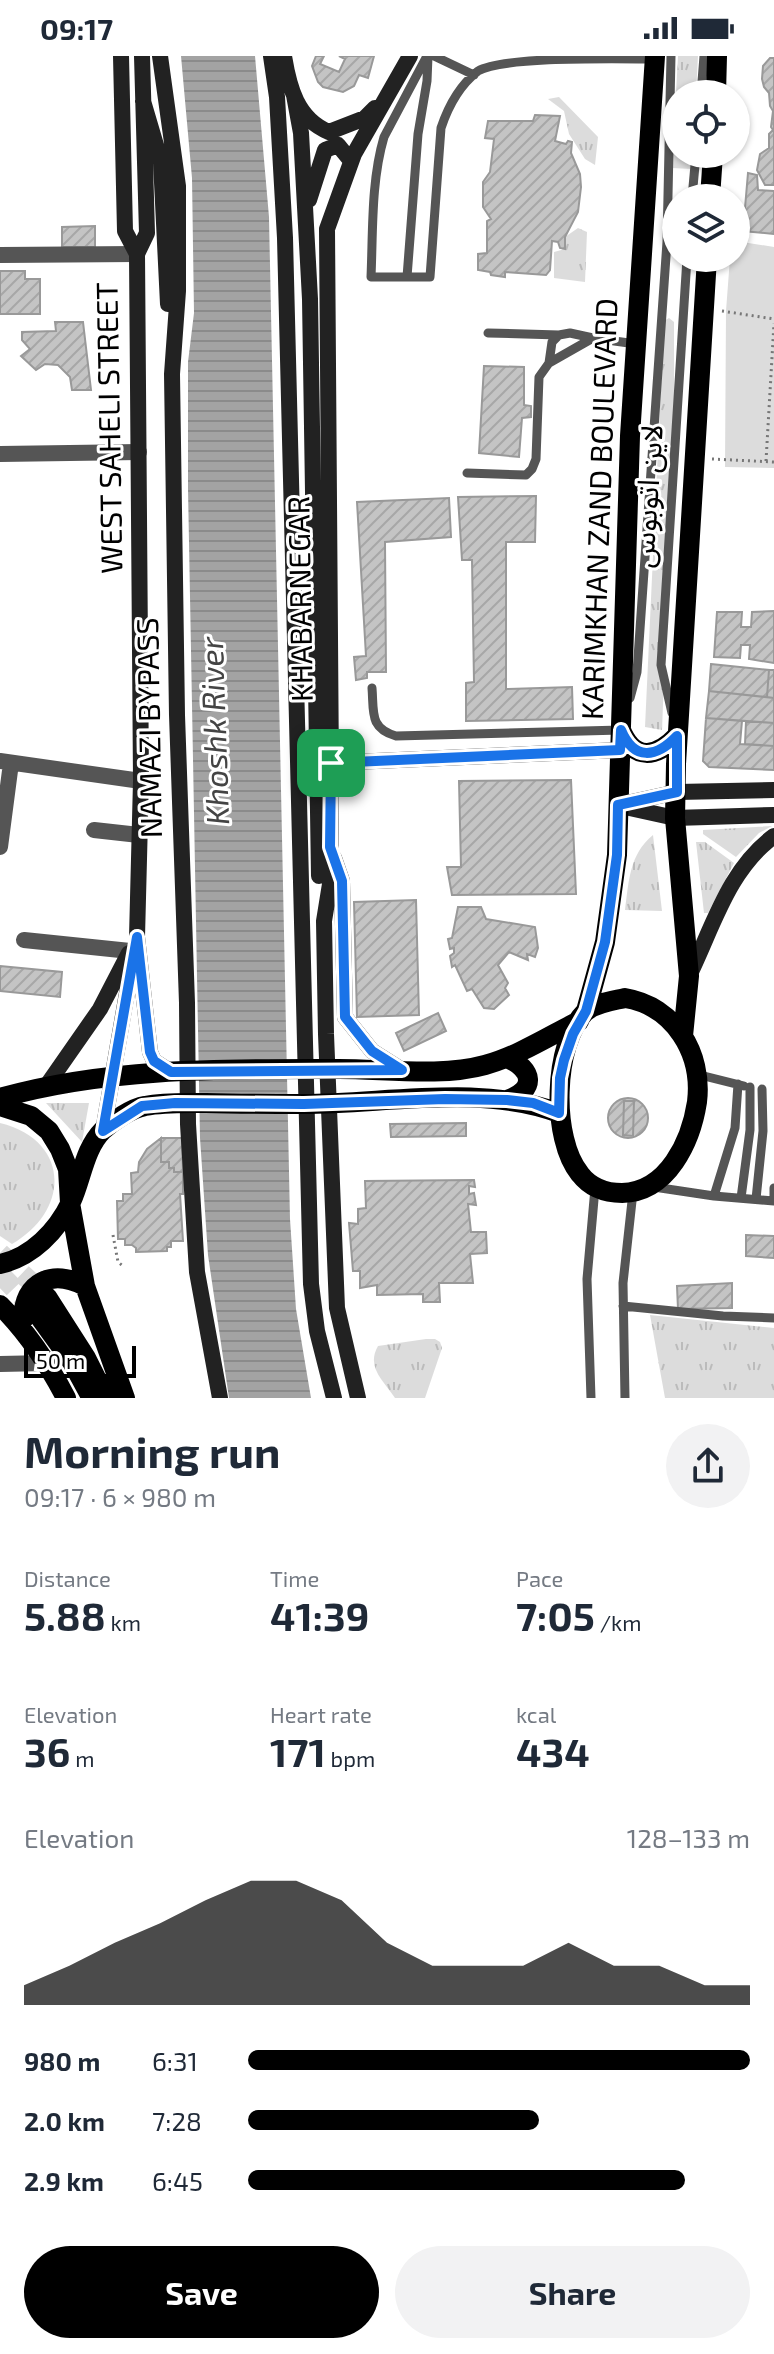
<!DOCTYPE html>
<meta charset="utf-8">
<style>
body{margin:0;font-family:"Exo 2","Noto Sans Arabic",sans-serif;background:#f2f2f3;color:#1f2937;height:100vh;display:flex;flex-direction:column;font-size:30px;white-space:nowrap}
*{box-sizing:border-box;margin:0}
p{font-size:26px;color:#747a83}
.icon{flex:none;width:44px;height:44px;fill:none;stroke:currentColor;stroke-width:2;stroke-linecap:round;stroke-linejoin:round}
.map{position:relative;height:1342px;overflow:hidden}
.panel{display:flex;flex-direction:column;background:#fff;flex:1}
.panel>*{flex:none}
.controls{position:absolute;left:662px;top:24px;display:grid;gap:16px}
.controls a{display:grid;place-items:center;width:88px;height:88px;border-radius:50%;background:#fff;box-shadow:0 2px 6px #0004;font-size:40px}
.scale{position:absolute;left:24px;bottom:20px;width:112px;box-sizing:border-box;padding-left:8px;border:4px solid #000;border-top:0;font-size:22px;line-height:28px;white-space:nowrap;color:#000;-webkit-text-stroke:6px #fff;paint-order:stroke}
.pin{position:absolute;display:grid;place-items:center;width:68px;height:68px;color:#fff;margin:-34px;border-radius:16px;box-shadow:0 4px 12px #0006}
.round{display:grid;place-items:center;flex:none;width:84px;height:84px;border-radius:42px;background:#f2f2f3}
.overview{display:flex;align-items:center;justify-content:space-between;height:136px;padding:0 24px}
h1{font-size:44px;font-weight:700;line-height:60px}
.stats{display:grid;grid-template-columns:repeat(3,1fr);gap:12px;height:136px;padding:8px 24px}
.stats div{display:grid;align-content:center}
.stats b{font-size:40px;font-weight:700}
.stats small{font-size:22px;font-weight:400}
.stats p{font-size:22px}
.chart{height:224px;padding:16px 24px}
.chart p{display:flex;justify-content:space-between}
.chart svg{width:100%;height:144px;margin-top:8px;fill:#000;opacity:.7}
.cta{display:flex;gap:16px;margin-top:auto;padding:16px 24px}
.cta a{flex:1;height:92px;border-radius:48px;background:#000;color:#fff;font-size:32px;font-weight:700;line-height:92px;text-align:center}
.cta a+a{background:#f2f2f3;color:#1f2937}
ul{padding:0 24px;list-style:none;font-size:26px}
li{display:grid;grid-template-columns:128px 96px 1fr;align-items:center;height:60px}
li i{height:20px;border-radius:10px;background:#000}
.status{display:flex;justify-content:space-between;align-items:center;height:56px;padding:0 40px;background:#fff;direction:ltr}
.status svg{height:22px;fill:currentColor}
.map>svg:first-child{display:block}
.grass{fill:url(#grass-tufts)}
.park{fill:#dcdcdc}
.water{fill:url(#water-rules)}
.building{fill:url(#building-hatch);stroke:#999;stroke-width:2}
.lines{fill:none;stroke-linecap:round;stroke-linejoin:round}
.primary-tunnel{stroke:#d9d9d9;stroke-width:20;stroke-dasharray:20 10;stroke-linecap:butt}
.path{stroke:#777;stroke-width:3;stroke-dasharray:2 4;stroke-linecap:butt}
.service{stroke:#555;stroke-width:9}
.minor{stroke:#555;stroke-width:16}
.secondary{stroke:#222;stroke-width:16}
.primary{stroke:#000;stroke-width:20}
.route-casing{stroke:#fff;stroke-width:16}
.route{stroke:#1a73e8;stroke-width:10}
.labels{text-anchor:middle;stroke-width:6;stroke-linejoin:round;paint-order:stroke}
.street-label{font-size:30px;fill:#000;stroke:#fff}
.water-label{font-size:32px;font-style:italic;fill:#444;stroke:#fff}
</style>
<div class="status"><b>09:17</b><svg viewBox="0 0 49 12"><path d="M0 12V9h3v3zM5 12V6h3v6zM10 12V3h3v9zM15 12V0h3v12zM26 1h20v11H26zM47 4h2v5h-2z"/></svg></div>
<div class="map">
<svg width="774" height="1342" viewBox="0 0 774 1342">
<defs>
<pattern id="grass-tufts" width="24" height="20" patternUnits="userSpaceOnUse" patternTransform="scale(2)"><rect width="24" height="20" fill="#dcdcdc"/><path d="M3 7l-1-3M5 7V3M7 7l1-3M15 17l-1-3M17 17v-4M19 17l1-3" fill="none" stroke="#bbb"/></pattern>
<pattern id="water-rules" width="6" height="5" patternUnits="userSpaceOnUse" patternTransform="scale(2)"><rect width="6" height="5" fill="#a3a3a3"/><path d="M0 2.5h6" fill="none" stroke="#8b8b8b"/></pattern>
<pattern id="building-hatch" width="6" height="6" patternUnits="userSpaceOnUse" patternTransform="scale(2)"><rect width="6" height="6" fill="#c4c4c4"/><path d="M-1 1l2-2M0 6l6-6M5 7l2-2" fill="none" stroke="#a7a7a7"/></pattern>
</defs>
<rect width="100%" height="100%" fill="#fff"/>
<path class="grass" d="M678 0H698L696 38H676V98H692L691 113 672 112Z
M559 41 598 81 595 109 585 103 569 78 564 55 548 43Z
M578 172 587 176 585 226 554 222V196L565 193V181Z
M669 262 674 266V364L662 674 645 671 664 265Z
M772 770 759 777 736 801 703 778V774Z
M653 779 662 855 625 854C629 825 629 799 653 779Z
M696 786H705L734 807 708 857H704Z
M46 1047H89L82 1086Z
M0 1067C70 1084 71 1154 12 1188L0 1180Z
M650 1259 774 1272V1342H665Z
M426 1283H435L440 1286 442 1292 425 1342H395C383 1324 366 1311 378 1290Z"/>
<path class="park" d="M736 185 774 191V412L725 411 726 255 730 202H736Z"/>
<path class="water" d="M181 0H255L269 161 290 1163 296 1253 311 1342H229L208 1199 200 1082 188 432V306L194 257 192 122Z"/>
<path class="building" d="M316 0H324L320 8 339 16 345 3 339 0H374L368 22 359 19 354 30 343 36 323 31 318 26 312 10Z
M770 2H774V129H765L757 114 760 98 769 92V78L773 74 771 71 773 55 770 50 769 37 764 31 762 23 763 10Z
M535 59 560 60 555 85 566 88 568 85 572 86 571 97 580 118 581 131 578 156 565 181V193L560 192 558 186 552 185 550 214 546 219 505 216V221L491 219 490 216 478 214V198L487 197V165L491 163 483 151V126L490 116 494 83 485 82 488 65H533Z
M748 117 757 119 758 134 774 135V178L743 175Z
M95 170V191H62V171Z
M0 215H25V223H40V258H0Z
M55 266H83L91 334H72L70 321 58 309 45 308 36 314 21 300 30 293 22 284V276L56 275Z
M484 310 524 311V349L531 350V361L522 362 519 401 479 397Z
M536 440 535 486H506V633L572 631 573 663 466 665V627L474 626 472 504H462L458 441Z
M449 442 451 481 385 486 386 616H367V622L356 624 354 601 366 600 357 446Z
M774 555V607L749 603 750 589H741L740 602 714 601 717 556H742L741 571H751L752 556Z
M711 608 769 614 767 641 709 635Z
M769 614H774V642L767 641Z
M709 635 774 642V667L706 662Z
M706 662 742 665 740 688 774 690V714L709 711 703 705Z
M746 665 774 667V690L745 688Z
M571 724 576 838 452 839 447 811H461L459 725Z
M416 844 419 959 357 961 354 846Z
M458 851H481L486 863 535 871 538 892 535 901 527 898 528 904 509 896 498 909 508 927 505 932 509 939 494 953 484 952 472 933 467 935 455 909 452 911 450 900 454 897V892L450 893 448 883 452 882Z
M0 910 62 916 60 941 0 935Z
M438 957 446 975 404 995 396 977Z
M608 1062a20 20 0 1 1 40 0a20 20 0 1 1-40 0Z
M624 1045H634L633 1080 623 1079Z
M466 1067V1080L391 1081 390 1068Z
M161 1082H182L183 1116H174V1112H169V1106H161Z
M161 1082V1106H169V1112H174V1116H183V1138H180L183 1185H171V1191H167V1195L136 1196V1192L132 1189H125V1183H118L117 1145H123V1138H132L131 1117 138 1116 139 1106 147 1093Z
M474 1124 475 1131 469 1130V1138L474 1137 476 1149 468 1148 471 1176H486L487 1197 470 1198 473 1227H439L440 1246H423V1238L377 1239V1229L360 1232V1215H353L349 1167 358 1168V1153L366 1152 365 1125Z
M746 1179 774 1180V1202L746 1200Z
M732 1227V1252L678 1253 677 1230Z"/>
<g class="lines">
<path class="primary-tunnel" d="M0 1197 47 1241
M0 1218 33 1252"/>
<path class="path" d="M722 255 774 263
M712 403 774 406
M766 405 774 267
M113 1179 118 1206 123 1210"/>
<path class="service" d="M427 0 384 81C371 125 373 175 371 221H430L441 72C448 51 460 29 478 15 503 0 618 3 655 3
M434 0 474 19
M701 38 704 0
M692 142 696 98
M407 221 418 78 427 25 428 0
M488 277 559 279 570 277 593 282
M549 307 552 286 559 279
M467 417 526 419 532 413 536 403 539 321 549 307 593 282 636 288
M372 632C374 656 369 672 396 680L621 674V672
M630 642 637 616 667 186 671 0
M672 657 661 609 687 202
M696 1018 744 1030
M654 1131 714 1140 774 1145
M714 1140 735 1072 738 1028
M741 1142 750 1074V1031
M756 1143 763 1075 762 1033
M774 1145V1132
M623 1250 723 1260 774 1262
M591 1342 587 1223 595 1132
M625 1342 623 1227 633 1136"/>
<path class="minor" d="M0 199 137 198
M0 398 139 396
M0 705 141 725
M94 774 139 779
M0 791 11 707
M24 884 130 895
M0 1308 47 1307"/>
<path class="secondary" d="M121 0 125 175 137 198 141 725 137 881 150 996 154 1005 171 1016
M160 0 178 130V235L172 318 177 659 187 947 188 1068 197 1216 220 1342
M271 0 277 41 285 182 311 1228 317 1275 334 1342
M284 0C289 31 297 63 329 76L365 62 375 52
M294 39 301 77 310 243 319 820
M143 45 161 106 168 248
M309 144 325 94 338 89 351 105
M137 198 147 177 142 0
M331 707 620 694
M618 749 677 736 774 734
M625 751 675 762 774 759
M334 802 342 825 345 961 372 995 402 1014
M689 920C713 871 728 814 774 780
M47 1029 100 953 129 897
M103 1075 133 902
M358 1342 337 1252 326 978 324 865 330 828 331 718 327 173 354 98 410 0"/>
<path class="primary" d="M716 38 717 0
M710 142 713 98
M621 674C634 705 656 702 677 680
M625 942C674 950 703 997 697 1046 691 1085 668 1136 622 1137 605 1137 590 1131 580 1118 551 1083 553 988 585 956 595 947 612 945 625 942Z
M586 955 605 886 617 799 630 380 655 0
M683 980 689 920 675 762 676 708 707 202
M507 1002C533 1013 537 1034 507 1044
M0 1042C110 1011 226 1013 339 1013 385 1013 442 1021 485 1009 518 1000 549 980 579 965
M0 1050 31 1060 49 1075 60 1093 68 1113 70 1147 85 1230 125 1342
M0 1208C32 1201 57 1175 71 1146 82 1122 84 1093 103 1074 113 1065 132 1052 145 1050 165 1046 186 1047 206 1047 239 1048 271 1048 304 1048 385 1048 482 1028 559 1057
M47 1241 86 1302 106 1342
M0 1249C28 1277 48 1307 66 1342
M33 1252 72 1306 90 1339
M23 1264C24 1225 52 1213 85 1230"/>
</g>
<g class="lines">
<g class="route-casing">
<path id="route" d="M621 674C634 705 656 702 677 680V736L618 749 617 799 605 886 586 955 573 978 564 1004 560 1022 559 1057 533 1047 507 1044 445 1043 304 1048 175 1047 142 1050 103 1075 137 881 150 996 154 1005 171 1016 402 1014 372 995 345 961 342 825 330 791 331 707 620 694Z"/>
</g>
<use href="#route" class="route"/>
</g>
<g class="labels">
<g class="street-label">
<text transform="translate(110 372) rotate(-91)" y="10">WEST SAHELI STREET</text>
<text transform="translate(648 440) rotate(-86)" y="10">لاین اتوبوس</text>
<text transform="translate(600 453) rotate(-88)" y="10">KARIMKHAN ZAND BOULEVARD</text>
<text transform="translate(301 543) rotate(-91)" y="10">KHABARNEGAR</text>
<text transform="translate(150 672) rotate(-91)" y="10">NAMAZI BYPASS</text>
</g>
<g class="water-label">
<text transform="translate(215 675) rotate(-92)" y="11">Khoshk River</text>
</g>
</g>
</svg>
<div class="controls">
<a><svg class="icon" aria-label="locate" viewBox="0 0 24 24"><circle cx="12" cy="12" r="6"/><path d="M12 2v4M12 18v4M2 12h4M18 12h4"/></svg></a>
<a><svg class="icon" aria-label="layers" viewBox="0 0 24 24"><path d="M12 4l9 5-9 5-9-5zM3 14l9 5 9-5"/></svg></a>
</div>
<div class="scale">50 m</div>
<div class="pin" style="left:331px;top:707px;background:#1e9e55"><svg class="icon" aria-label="arrive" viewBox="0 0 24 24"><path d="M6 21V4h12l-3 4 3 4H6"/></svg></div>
</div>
<section class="panel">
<div class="overview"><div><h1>Morning run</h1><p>09:17 · 6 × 980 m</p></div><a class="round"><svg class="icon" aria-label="share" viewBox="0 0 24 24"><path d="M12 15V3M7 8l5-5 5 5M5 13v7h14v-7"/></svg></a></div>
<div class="stats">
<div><p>Distance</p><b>5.88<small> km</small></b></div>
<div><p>Time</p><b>41:39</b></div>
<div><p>Pace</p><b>7:05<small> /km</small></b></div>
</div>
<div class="stats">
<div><p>Elevation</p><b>36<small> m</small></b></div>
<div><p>Heart rate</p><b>171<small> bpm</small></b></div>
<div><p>kcal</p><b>434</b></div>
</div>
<div class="chart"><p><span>Elevation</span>128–133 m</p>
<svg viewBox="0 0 160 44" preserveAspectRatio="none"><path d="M0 44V38L10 32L20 25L30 19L40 12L50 6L60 6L70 12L80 25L90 32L100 32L110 32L120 25L130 32L140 32L150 38L160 38V44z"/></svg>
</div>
<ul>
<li><b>980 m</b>6:31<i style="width:100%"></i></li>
<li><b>2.0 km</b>7:28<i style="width:58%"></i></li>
<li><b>2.9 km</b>6:45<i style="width:87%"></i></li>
</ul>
<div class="cta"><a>Save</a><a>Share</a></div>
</section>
